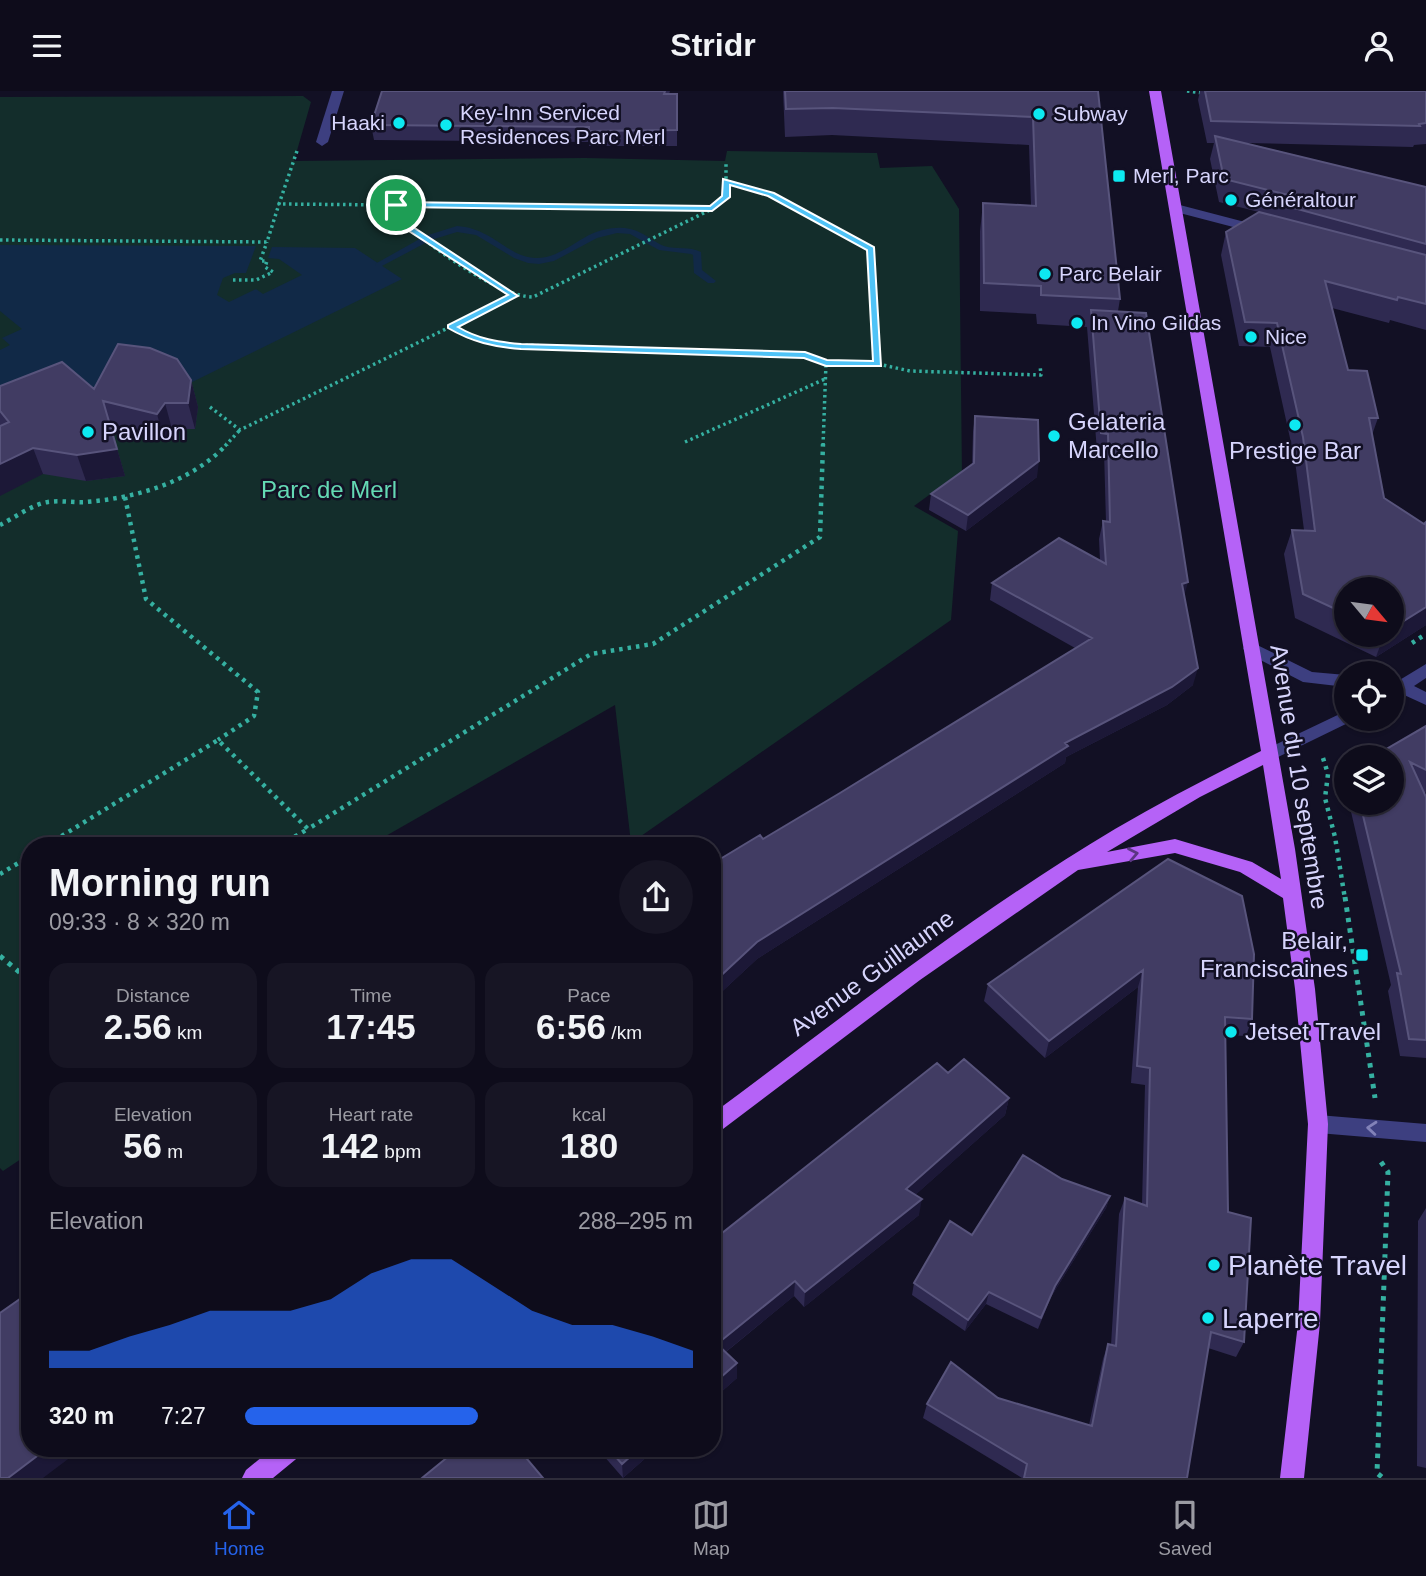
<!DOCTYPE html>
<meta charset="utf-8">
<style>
body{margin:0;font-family:Arial,sans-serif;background:#171524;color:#f1f3f6;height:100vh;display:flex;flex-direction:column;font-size:26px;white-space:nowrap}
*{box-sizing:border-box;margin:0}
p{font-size:23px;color:#9b9ba3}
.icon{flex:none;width:38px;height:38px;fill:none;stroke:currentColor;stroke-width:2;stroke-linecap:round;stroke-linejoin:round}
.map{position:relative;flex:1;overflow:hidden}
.details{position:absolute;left:21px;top:746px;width:700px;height:620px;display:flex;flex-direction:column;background:#0e0c1b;border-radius:28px;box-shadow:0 2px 5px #0004,0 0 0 2px #2e2c3a}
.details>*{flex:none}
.needle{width:46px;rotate:119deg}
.fabs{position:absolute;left:1334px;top:486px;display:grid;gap:14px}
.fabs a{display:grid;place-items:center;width:70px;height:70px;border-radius:50%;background:#0e0c1b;box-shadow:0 2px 5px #0004,0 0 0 2px #2e2c3a;font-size:35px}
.pin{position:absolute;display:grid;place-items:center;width:60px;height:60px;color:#fff;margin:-30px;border:4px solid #fff;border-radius:50%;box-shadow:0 2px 7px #0007}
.round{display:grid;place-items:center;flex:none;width:74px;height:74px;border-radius:37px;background:#171524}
.head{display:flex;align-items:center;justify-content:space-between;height:119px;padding:0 28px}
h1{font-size:38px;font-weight:800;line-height:52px}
.figures{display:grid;grid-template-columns:repeat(3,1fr);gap:10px;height:119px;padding:7px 28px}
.figures div{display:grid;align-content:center;border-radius:18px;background:#171524;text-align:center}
.figures b{font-size:35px;font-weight:800}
.figures small{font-size:19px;font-weight:400}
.figures p{font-size:19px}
.chart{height:196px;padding:14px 28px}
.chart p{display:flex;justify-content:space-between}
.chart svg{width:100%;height:126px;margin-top:7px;fill:#2563eb;opacity:.7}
ul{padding:0 28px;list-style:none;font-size:23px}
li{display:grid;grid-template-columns:112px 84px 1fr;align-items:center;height:52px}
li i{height:18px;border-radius:9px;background:#2563eb}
header{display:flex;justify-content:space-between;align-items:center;height:91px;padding:0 28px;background:#0e0c1b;font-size:32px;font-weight:800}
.tab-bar{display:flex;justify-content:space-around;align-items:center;height:98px;border-top:2px solid #2e2c3a;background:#0e0c1b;font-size:19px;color:#9b9ba3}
.tab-bar a{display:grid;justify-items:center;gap:4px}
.tab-bar .active{color:#2563eb}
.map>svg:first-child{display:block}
.green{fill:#132d2b}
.water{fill:#112947}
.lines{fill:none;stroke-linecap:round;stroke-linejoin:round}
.stream{fill:#112947;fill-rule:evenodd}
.path-far2{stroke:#35b0a1;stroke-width:3.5;stroke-dasharray:2.5 3.5;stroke-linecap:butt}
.path-far1{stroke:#35b0a1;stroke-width:4.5;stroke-dasharray:3.5 5;stroke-linecap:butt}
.path{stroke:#35b0a1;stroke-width:5;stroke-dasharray:4.5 6;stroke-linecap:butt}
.lane{fill:#3d3f80;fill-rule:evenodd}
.street{fill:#3d3f80;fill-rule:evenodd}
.primary{fill:#b562f7;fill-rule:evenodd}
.wall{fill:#2f2a51;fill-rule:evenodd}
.shaded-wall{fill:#1c1837}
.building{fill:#413c63;stroke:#58547c;stroke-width:2}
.oneway{stroke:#5b3583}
.oneway2{stroke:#8282b8}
.route{fill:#4fc3f7;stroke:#fff;stroke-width:2;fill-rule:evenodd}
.poi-dot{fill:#0de9f1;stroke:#121024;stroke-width:2.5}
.labels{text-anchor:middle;stroke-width:5;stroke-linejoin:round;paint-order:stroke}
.far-poi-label{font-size:21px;fill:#d7d5fd;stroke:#121024;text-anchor:start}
.poi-label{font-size:24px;fill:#d7d5fd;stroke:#121024;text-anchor:start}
.park-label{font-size:24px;fill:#64d9b4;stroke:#121024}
.street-label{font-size:24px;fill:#d7d5fd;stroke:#121024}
.near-poi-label{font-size:28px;fill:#d7d5fd;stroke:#121024;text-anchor:start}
</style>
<header><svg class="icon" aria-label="menu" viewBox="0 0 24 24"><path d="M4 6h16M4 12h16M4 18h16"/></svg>Stridr<svg class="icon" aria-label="person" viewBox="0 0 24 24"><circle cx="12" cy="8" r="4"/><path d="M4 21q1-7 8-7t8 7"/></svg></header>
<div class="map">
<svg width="1426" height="1387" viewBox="0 0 1426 1387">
<rect width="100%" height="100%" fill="#121024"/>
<path class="green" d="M303 5 311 11 294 70 585 67 725 70 727 60 877 62 880 77 932 75 959 118 962 384 958 383 914 415 958 440 951 529 631 752 615 614 370 754H30V1062L3 1080 0 1077V6Z"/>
<path class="water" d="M0 154 256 155 246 182H235L223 187 217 204 229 211 256 198 263 203 302 184 279 168 268 167 272 156 355 157 402 188 184 295 0 325V259L10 254 2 247 22 238 0 220Z"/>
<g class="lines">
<path class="stream" d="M457 135C492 137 508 166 535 167 555 168 572 153 589 144 605 137 624 133 641 142 649 146 656 152 664 155 677 159 689 155 701 161L702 179 716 190 714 192H708L694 182 693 164 691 163 659 159 630 143 617 142 597 147 554 170 539 173 528 172 514 167 476 144 457 141 431 149 382 175H376L375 173 425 145Z"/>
<path class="path-far2" d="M1187 0 1203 2
M297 60 279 113 396 114 394 122C419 148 497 206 533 206L712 118 726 106V70
M726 90 771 104 871 158 878 273 826 272 823 355
M396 114 710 118
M0 149 267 151 279 113
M233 189H256L273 181 265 176 267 170H260L267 151
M451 236 469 246 493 253 805 264 826 272
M878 273 910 280 1041 284 1040 274
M210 316 240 339 513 205
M685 351 825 288
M225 355 240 339"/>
<path class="path-far1" d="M125 406 146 508 258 601 254 625 218 649
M0 434C14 427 33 413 48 411 61 409 74 412 86 411 136 407 192 391 227 353
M1412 552 1426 543
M1323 667 1328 683 1325 707 1335 746 1345 808
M47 754 218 649 308 738 591 563 653 553 820 446 823 353
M280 754 308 738
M0 783 30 765"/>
<path class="path" d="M1345 806 1375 1007
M0 865 30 890
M1381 1071 1388 1081 1377 1382 1383 1387"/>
<path class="lane" d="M332 0H344L328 51 322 55 316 51Z"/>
<path class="street" d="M1176 113 1264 136 1266 139 1260 143 1172 120V114Z
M1251 551 1312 581 1346 584V596L1303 591 1245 561 1243 557Z
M1426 573V587L1414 595 1426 601V614L1402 603 1391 608V590H1398Z
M1346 620V628H1353L1352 630 1274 668H1262L1259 664 1262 660Z
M1318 1024 1426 1033V1051L1318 1042 1311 1039 1308 1033 1311 1027Z"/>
<path class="primary" d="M1149 0H1161L1295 758 1315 898 1328 1033 1320 1232 1304 1387H1280L1298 1232 1308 1033 1295 898 1283 807 1240 781 1175 762 1078 779 920 889 719 1041 712 1044V1023C844 925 974 822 1115 738 1163 710 1211 685 1261 660ZM1263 674 1281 788 1252 771 1175 748 1107 761 1200 706Z
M274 1356H305L301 1364 273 1387H242L246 1379Z"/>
</g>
<path class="wall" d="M382 0H670L669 3H677V55H589V51L374 49 371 34Z
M783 0H1098L1120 208 1118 220 1184 506 1193 594 1167 614 1066 666 1065 672 757 868 714 908 712 906V773L763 748 840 702 1075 557 990 509 992 492 1100 470 1099 448 1103 430 1106 431 1104 360H1097L1087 236 1037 233 1036 223 980 220V140L983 112 1031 114 1029 54 832 44 785 46Z
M1200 0H1426V53L1414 54 1413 56 1246 52 1426 96V239L1390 229 1389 232 1332 217 1348 279 1378 327 1372 344 1384 407 1424 433 1426 431V534L1376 566 1295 527 1284 463 1292 439H1304L1295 370 1270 256 1239 255 1221 164 1226 141 1259 121 1219 111 1210 68 1214 52H1207L1198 9ZM1346 499 1391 544H1346Z
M191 289 198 316 195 338H172L164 349 111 337 125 385 86 390 43 383 0 334V295L94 298Z
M975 325 1037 386 966 440 929 419 931 403 972 373 973 341Z
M1426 635V702L1423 700 1426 706V967L1400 965 1388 900 1391 894 1349 712H1391Z
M1168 768 1252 928 1246 945 1225 944 1228 1121 1244 1251 1236 1266 1208 1257 1187 1387H1022L923 1327 927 1313 998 1307 1089 1334 1103 1268 1108 1253 1111 1254 1119 1123 1125 1107 1142 1113 1145 994 1131 992 1138 896 1045 967 984 910 988 893Z
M948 982 1009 1007 1005 1024 915 1104 919 1124 804 1216 794 1205 726 1261 737 1287 712 1309V1150Z
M1062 1088 1110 1105 1106 1117 1051 1206 1038 1238 986 1213 965 1240 912 1204 914 1192 972 1144Z
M1426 1117V1377L1417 1375 1418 1130Z
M596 1356H658L623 1387Z"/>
<path class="shaded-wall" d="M191 289 198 316 195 338 188 312Z
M103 310 125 385 86 390 77 364Z
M165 312 172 338 164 349 157 323Z
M33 357 43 383 0 405V373Z
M1039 370 1037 386 966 440 968 424Z
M1188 491 1183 509 1182 493Z
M1426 516V534L1376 566 1384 544H1391V538Z
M1198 577 1193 594 1167 614 1066 666 1065 672 757 868 714 908V891L757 851 1065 652Z
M1143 879 1138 896 1045 967 1049 950Z
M1009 1007 1005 1024 904 1114 906 1098Z
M1110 1105 1106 1117 1051 1206 1038 1238 1055 1195Z
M922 1108 919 1124 804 1216 805 1201Z
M795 1190 794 1205 717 1268V1253Z
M989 1201 986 1213 965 1240 968 1229Z
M737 1272V1287L712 1309V1294Z
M49 1356H84L43 1387H8Z
M641 1356H658L623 1387 622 1373Z"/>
<path class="building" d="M382 0H665L664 3H677V39L589 40V36L371 34Z
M785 0H1098L1120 208 1041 204V195L984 192 983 112 1036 115 1033 26 833 17 786 18Z
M1205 0H1426V32L1419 33 1420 35 1211 30Z
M1215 45 1426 96V153L1275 112 1288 104 1224 88Z
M1259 121 1426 164V213L1398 206 1397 209 1325 190 1348 279 1367 280 1378 327H1369L1384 407 1424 433 1426 431V516L1391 538V499H1346V523L1303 503 1292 439 1315 440 1303 346 1277 232 1245 231 1226 141Z
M1091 219 1146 222 1188 491 1182 493 1198 577 1172 596 1065 652 1068 655 757 851 714 891 712 890V773L760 744 763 748 840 702 1092 547 992 492 1059 447 1106 473 1103 430 1110 431 1108 343 1101 342Z
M118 253 150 257 177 268 191 289 188 312H165L157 323 103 310 117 358 77 364 33 357 0 373V335L9 331 0 320V295L62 271 94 298Z
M975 325 1038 329 1039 370 968 424 931 403 974 372Z
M1426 635V679L1410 671 1426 706V949L1409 948 1397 882 1401 883 1360 712H1391V667H1371Z
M1168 768 1242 805 1254 863 1252 928 1225 926 1228 1121 1251 1127 1244 1251 1211 1241 1187 1387H1024L1027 1373 927 1313 951 1271 998 1307 1092 1335 1108 1253 1116 1255 1125 1107 1147 1115 1150 977 1137 975 1143 879 1049 950 988 893Z
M964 968 1009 1007 906 1098 922 1108 805 1201 795 1190 717 1253 737 1272 712 1294V1150L937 972 948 982Z
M1023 1064 1062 1088 1110 1105 1055 1195 1041 1227 989 1201 968 1229 914 1192 950 1130 972 1144Z
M30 1201V1356H49L8 1387H0V1222Z
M460 1356H517L543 1387H422Z
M607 1356H641L622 1373Z"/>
<defs><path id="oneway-chevron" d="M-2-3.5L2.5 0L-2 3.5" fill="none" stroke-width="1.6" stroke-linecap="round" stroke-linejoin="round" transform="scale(1.75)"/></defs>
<use class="oneway" href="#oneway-chevron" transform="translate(1133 763) rotate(-11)"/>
<use class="oneway2" href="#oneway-chevron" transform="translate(1372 1037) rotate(-175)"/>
<path class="route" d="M723 88 774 102 874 156 881 275H826L804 267 521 258C494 256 472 251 448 237V234L508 204 398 133 390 122 392 114 396 111 710 115 722 105ZM730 94 768 105 867 159 873 270 827 269 805 261 521 253C498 251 478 248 458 236L518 205 404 130 398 122 399 116 712 120 730 106Z"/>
<g class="poi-dot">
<circle cx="1039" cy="23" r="7"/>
<circle cx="399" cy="32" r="7"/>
<circle cx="446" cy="34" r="7"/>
<rect x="1112" y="78" width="14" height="14" rx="3.5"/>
<circle cx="1231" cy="109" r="7"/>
<circle cx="1045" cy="183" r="7"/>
<circle cx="1077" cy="232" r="7"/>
<circle cx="1251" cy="246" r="7"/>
<circle cx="1295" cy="334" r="7"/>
<circle cx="88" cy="341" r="7"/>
<circle cx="1054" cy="345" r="7"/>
<rect x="1355" y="857" width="14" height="14" rx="3.5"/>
<circle cx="1231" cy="941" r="7"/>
<circle cx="1214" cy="1174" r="7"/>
<circle cx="1208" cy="1227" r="7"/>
</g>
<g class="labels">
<g class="far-poi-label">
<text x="460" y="29">Key-Inn Serviced<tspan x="460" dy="24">Residences Parc Merl</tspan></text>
<text x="1053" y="30">Subway</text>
<text x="385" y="39" text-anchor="end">Haaki</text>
<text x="1133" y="92">Merl, Parc</text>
<text x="1245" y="116">Généraltour</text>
<text x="1059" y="190">Parc Belair</text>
<text x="1091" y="239">In Vino Gildas</text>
<text x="1265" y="253">Nice</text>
</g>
<g class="poi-label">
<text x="1068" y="339">Gelateria<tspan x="1068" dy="28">Marcello</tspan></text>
<text x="102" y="349">Pavillon</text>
<text x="1295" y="368" text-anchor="middle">Prestige Bar</text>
<text x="1348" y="858" text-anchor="end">Belair,<tspan x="1348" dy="28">Franciscaines</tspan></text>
<text x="1245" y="949">Jetset Travel</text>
</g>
<g class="park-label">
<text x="329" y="407">Parc de Merl</text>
</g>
<g class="street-label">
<text transform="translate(1299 686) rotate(81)" y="8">Avenue du 10 septembre</text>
<text transform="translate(872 882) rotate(-36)" y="8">Avenue Guillaume</text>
</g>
<g class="near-poi-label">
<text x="1228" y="1184">Planète Travel</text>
<text x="1222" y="1237">Laperre</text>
</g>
</g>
</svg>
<div class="fabs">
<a><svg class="needle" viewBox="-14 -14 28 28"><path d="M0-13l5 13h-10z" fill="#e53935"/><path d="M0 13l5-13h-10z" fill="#9b9ba3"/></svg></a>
<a><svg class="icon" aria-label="locate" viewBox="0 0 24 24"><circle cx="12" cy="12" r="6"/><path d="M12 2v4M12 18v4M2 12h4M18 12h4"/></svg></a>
<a><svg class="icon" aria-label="layers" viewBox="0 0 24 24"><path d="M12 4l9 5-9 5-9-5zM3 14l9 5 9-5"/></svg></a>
</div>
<div class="pin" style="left:396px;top:114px;background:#1e9e55"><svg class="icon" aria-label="arrive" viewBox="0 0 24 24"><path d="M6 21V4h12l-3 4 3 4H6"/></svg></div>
<section class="details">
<div class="head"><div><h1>Morning run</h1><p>09:33 · 8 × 320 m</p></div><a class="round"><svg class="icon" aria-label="share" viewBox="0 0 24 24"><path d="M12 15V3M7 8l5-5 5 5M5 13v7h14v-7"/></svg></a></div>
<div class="figures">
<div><p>Distance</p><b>2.56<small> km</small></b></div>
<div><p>Time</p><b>17:45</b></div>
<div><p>Pace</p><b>6:56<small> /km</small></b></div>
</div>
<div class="figures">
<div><p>Elevation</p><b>56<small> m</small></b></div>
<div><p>Heart rate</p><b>142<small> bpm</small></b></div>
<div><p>kcal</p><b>180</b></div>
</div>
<div class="chart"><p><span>Elevation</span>288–295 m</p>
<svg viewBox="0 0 160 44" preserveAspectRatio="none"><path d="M0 44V38L10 38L20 33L30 29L40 24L50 24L60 24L70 20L80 11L90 6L100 6L110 15L120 24L130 29L140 29L150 33L160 38V44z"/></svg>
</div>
<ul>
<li><b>320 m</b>7:27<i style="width:52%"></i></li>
</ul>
</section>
</div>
<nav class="tab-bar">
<a class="active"><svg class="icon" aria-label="home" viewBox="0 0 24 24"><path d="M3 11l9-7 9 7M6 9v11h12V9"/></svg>Home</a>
<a><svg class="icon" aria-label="map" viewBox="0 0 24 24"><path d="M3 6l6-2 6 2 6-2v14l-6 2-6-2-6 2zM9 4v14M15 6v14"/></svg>Map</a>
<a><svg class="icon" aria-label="saved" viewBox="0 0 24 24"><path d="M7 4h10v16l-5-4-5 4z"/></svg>Saved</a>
</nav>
